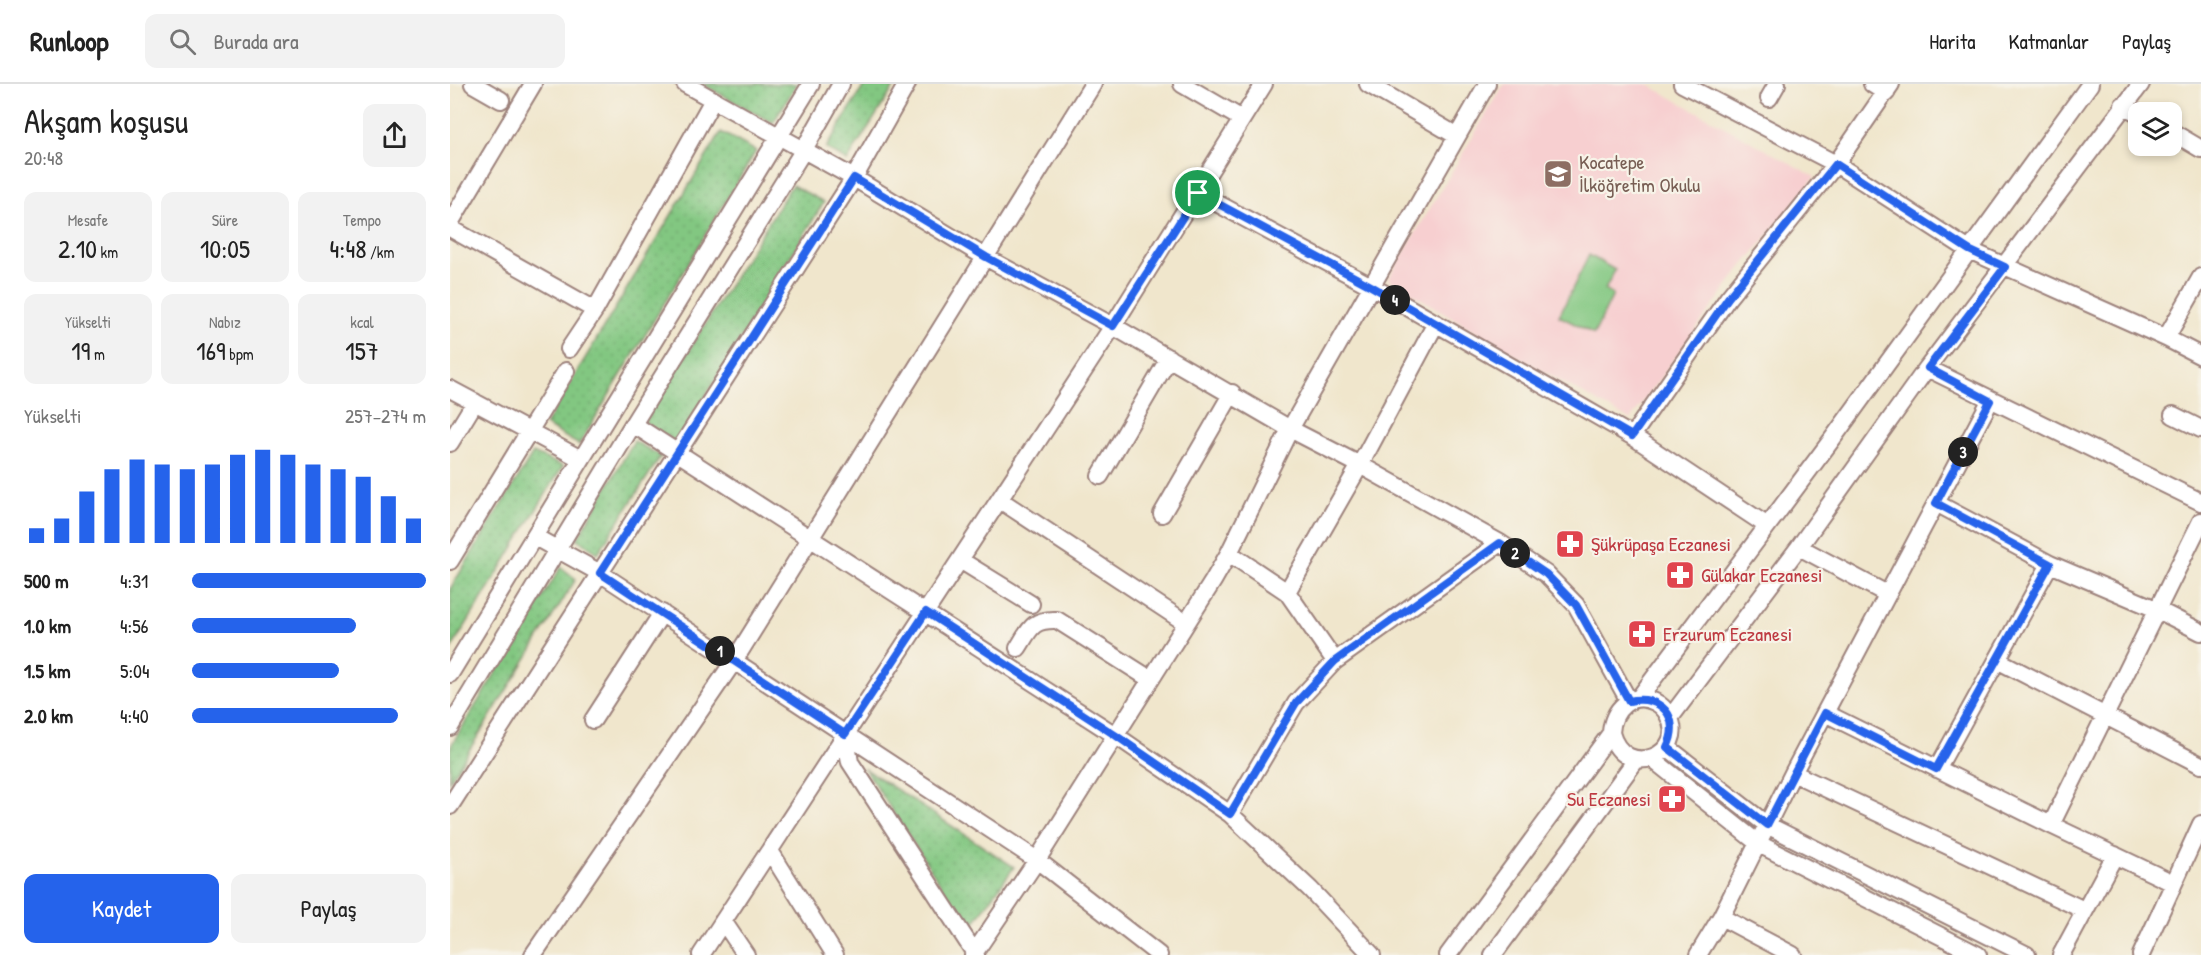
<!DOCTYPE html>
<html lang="tr">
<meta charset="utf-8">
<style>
body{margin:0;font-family:"Patrick Hand",sans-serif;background:#f2f2f2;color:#222;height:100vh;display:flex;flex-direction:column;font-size:22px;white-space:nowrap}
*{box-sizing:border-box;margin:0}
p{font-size:20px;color:#767676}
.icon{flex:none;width:33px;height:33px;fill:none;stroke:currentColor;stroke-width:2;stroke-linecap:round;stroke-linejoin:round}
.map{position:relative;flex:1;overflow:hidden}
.details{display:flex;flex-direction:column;background:#fff;width:450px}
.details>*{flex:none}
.tools{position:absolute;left:1678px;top:18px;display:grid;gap:12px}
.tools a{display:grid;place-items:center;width:54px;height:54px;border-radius:12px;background:#fff;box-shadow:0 3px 9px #0003;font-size:30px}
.pin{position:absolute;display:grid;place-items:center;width:51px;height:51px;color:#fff;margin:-26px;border:3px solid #fff;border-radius:50%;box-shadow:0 2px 6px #0007}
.km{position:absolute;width:30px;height:30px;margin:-15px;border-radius:50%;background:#222;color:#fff;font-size:16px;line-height:30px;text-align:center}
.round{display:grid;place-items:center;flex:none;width:63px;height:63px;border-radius:12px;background:#f2f2f2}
.summary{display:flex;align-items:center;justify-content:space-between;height:102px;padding:0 24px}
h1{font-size:33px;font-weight:600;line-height:45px}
.metrics{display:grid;grid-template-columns:repeat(3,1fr);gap:9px;height:102px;padding:6px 24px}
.metrics div{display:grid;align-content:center;border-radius:12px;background:#f2f2f2;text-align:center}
.metrics b{font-size:26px;font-weight:600}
.metrics small{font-size:16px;font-weight:400}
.metrics p{font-size:16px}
.chart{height:168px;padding:12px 24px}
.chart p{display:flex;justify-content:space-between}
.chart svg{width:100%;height:108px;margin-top:6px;stroke:#2563eb;stroke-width:6}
.button{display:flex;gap:12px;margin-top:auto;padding:12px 24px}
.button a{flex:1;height:69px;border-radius:12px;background:#2563eb;color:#fff;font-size:24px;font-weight:600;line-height:69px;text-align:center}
.button a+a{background:#f2f2f2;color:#222}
ul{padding:0 24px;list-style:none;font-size:20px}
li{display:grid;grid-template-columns:96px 72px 1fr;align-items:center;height:45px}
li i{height:15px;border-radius:8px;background:#2563eb}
header{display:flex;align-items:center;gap:36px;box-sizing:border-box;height:84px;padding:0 30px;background:#fff;border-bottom:2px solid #e0e0e0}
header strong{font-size:28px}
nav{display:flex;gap:33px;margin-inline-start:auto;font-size:21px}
.search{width:420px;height:54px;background:#f2f2f2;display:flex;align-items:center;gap:15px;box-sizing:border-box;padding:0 21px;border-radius:12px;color:#767676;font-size:22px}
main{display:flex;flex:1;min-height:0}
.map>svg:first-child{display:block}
.built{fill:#f7cfd0}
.green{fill:url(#green-dots);stroke:#667356;stroke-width:1.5}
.pitch{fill:#82c781;stroke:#667356;stroke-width:1.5}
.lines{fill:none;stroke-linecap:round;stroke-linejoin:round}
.minor-casing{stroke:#9d827c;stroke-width:20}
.minor{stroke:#fff;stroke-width:16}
.route-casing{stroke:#fff;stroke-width:12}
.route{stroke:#2563eb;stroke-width:8}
.labels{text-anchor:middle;stroke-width:4.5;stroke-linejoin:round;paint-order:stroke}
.education-label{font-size:20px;fill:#785e54;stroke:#f7f3e8;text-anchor:start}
.health-label{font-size:20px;fill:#be3a42;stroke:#f7f3e8;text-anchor:start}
</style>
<header>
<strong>Runloop</strong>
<div class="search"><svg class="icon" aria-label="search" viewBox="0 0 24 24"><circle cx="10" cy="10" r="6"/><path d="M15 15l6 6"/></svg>Burada ara</div>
<nav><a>Harita</a><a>Katmanlar</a><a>Paylaş</a></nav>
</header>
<main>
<section class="details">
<div class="summary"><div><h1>Akşam koşusu</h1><p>20:48</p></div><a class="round"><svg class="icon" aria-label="share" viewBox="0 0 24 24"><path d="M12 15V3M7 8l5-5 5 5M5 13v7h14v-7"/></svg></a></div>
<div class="metrics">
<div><p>Mesafe</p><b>2.10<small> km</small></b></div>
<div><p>Süre</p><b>10:05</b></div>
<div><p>Tempo</p><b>4:48<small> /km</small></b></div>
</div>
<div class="metrics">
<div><p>Yükselti</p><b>19<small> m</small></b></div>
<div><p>Nabız</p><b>169<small> bpm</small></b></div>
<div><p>kcal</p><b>157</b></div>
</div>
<div class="chart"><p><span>Yükselti</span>257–274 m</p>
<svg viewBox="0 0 160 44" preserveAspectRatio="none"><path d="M5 44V38M15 44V34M25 44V23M35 44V14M45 44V10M55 44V12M65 44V14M75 44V12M85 44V8M95 44V6M105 44V8M115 44V12M125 44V14M135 44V17M145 44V25M155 44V34"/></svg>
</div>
<ul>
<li><b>500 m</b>4:31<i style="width:100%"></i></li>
<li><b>1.0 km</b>4:56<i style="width:70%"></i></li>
<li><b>1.5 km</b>5:04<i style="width:63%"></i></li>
<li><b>2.0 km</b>4:40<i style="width:88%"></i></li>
</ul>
<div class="button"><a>Kaydet</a><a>Paylaş</a></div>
</section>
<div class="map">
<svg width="1751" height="871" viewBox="0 0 1751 871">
<defs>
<pattern id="green-dots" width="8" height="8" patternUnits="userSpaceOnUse" patternTransform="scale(1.5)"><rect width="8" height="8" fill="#82c781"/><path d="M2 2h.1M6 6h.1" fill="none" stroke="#72aa70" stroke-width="1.8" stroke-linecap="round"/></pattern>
</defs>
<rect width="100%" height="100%" fill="#f7f3e8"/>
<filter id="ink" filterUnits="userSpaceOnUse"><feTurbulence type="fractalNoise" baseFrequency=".0167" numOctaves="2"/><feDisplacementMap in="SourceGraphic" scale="12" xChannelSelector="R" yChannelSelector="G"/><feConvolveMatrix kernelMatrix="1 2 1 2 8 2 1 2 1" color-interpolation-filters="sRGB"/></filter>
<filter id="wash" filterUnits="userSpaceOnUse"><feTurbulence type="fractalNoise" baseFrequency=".008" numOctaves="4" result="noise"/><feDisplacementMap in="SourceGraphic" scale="24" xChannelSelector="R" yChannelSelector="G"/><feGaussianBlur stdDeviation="1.35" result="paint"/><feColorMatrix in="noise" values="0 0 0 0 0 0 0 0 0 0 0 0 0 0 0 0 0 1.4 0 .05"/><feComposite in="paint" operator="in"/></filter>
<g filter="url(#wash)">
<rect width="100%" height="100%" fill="#f0e6cc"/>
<path class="built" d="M1054 0H1197L1365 93 1281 197 1180 336 1070 274 938 195Z"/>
<path class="green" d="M252 0H347L323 39Z
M415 0H446L397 77 376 64Z
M271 48 306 67 129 361 95 341Z
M342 101 374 118 227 359 194 338Z
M184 357 211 372 148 469 127 455Z
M83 369 113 382 0 567V505Z
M111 483 126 495 0 697V663Z
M414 684 564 783 520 845Z"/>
<path class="pitch" d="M1139 171 1165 186 1155 206 1163 211 1144 250 1109 232Z"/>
</g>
<g filter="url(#ink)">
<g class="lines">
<g class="minor-casing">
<path id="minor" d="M23 0 51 16
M235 0 404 94 535 173 663 242 840 345 910 381 1050 459 1096 490 1126 521 1179 617
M732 0 792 35
M918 0 1007 52
M1232 0 1386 80 1519 166 1716 254 1751 272
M1422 0 1436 9
M1319 14 1327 0
M1673 21 1689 30
M1722 48 1751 65
M748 109 921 202 1182 352 1316 441
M0 139 83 0
M0 144 145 226
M1716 254 1751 193
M119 265 145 226 263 16
M1477 284 1751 418
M0 305 131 375
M1723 331 1751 345
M183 340 665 651 780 730 860 805 922 871
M1182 352 1278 214 1386 80 1441 0
M0 359 25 318
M650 392 719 274
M550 416 736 539
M1486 419 1600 480 1706 525 1751 548
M712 430 782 309
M85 453 150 489 587 776 709 871
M1349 463 1437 510
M779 469 837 508
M510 476 581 520
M0 477 116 287
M568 564C580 545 582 535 607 536L700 595
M1547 576 1751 681
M885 577 837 508 910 381 986 239
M0 590 361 0
M1189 614 1383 354 1640 0
M1375 629 1601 741 1723 799
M1220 634 1349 463 1477 284 1691 0
M143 636 212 529
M0 643 183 340 353 67 391 0
M395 650 400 678 526 871
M1217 663 1317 741 1577 871
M1201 674 1309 760 1528 871
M1487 685 1600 480
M1343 689 1634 826
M0 722 404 94 457 0
M780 730 846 619 885 577 1050 459
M1601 741 1751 437
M320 767 385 871
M1271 833 1343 871
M273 837 296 871
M83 871 284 577 643 0
M251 871 663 242 814 0
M523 871 587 776 763 497 779 469 840 345 1037 0
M998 871 1161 649C1162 626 1181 606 1205 618 1211 621 1215 625 1218 631 1240 669 1175 699 1161 649
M1043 871 1186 676
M1248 871 1271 833 1343 689 1540 317
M1611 871 1665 771
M1691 871 1751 740"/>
</g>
<use href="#minor" class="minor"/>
</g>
</g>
<g class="lines" filter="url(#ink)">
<g class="route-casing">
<path id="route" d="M1386 80 1519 166 1555 183 1478 284 1540 317 1486 419 1600 480 1486 685 1375 629 1317 741 1217 663C1232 633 1210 610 1179 617L1126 521 1096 490 1050 459 885 577 846 619 780 730 665 651 476 528 395 650 150 489 404 94 536 173 663 242 748 109 921 202 1182 352 1278 214Z"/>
</g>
<use href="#route" class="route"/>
</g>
<defs>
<g id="school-square" transform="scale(1.5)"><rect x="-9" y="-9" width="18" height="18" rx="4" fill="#8d6e63" stroke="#f7f3e8"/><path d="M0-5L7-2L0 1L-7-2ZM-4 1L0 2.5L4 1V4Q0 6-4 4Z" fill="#fff"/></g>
<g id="pharmacy-square" transform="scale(1.5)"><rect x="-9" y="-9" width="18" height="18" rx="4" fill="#e0444e" stroke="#f7f3e8"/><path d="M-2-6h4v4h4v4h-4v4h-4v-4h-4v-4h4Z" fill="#fff"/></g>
</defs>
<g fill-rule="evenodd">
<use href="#school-square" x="1108" y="90"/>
<use href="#pharmacy-square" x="1120" y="460"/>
<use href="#pharmacy-square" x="1230" y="491"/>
<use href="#pharmacy-square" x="1192" y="550"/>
<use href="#pharmacy-square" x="1222" y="715"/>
</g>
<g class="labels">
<g class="education-label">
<text x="1129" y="85">Kocatepe<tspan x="1129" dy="23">İlköğretim Okulu</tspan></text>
</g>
<g class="health-label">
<text x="1141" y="467">Şükrüpaşa Eczanesi</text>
<text x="1251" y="498">Gülakar Eczanesi</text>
<text x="1213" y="557">Erzurum Eczanesi</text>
<text x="1201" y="722" text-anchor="end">Su Eczanesi</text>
</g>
</g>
</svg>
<div class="tools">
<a><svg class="icon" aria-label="layers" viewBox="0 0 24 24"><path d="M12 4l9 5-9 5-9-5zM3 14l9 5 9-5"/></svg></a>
</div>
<div class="pin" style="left:748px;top:109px;background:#1e9e55"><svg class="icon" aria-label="arrive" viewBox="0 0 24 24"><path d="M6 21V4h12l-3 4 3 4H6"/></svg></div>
<b class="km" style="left:270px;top:567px">1</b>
<b class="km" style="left:1065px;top:469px">2</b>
<b class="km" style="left:1513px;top:368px">3</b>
<b class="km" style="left:945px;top:216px">4</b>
</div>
</main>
